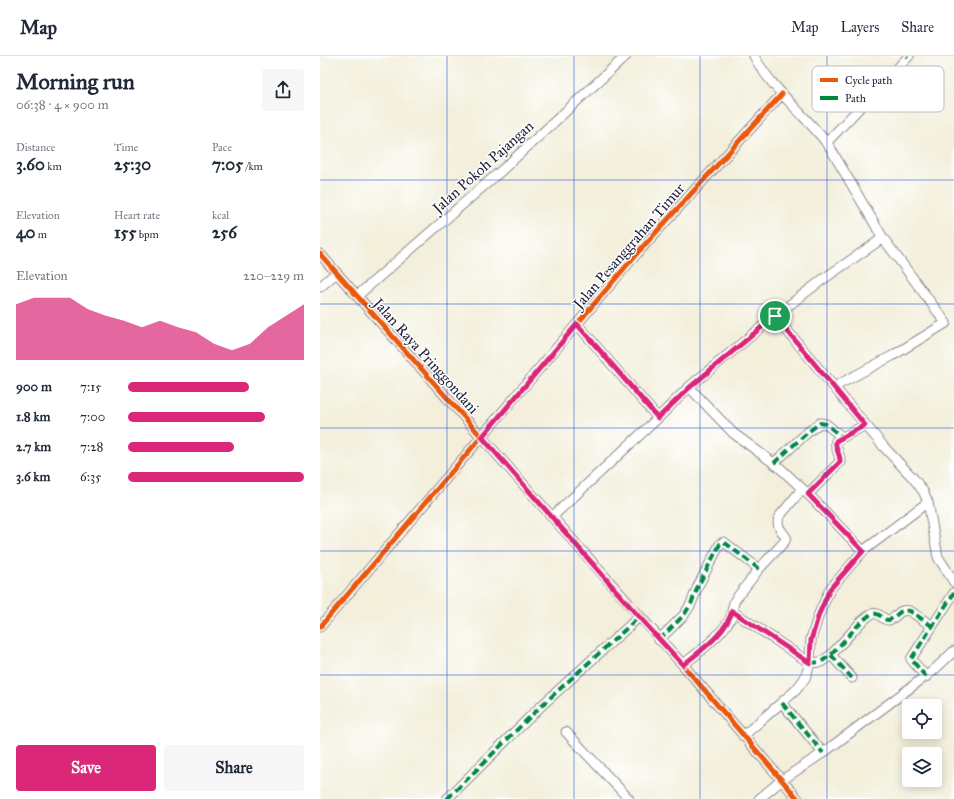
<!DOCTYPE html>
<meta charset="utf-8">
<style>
body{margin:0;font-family:"IM FELL Great Primer",serif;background:#f6f6f7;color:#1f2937;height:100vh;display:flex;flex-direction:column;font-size:15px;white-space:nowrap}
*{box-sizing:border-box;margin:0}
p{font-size:13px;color:#747a83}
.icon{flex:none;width:22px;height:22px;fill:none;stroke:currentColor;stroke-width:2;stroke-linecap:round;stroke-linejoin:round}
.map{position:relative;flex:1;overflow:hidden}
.drawer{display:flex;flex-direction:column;background:#fff;width:320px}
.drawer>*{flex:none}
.controls{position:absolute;left:582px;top:643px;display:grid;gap:8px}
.controls a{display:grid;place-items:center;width:40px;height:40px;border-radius:4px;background:#fff;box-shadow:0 2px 10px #0003;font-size:20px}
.pin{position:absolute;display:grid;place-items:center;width:34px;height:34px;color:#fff;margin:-17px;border:2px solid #fff;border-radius:50%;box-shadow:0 1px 4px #0007}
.round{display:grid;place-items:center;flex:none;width:42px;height:42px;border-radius:4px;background:#f6f6f7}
.summary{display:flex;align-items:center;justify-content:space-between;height:68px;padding:0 16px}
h1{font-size:22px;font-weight:800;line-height:30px}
.figures{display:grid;grid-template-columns:repeat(3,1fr);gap:6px;height:68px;padding:4px 16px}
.figures div{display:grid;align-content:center}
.figures b{font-size:17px;font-weight:800}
.figures small{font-size:11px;font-weight:400}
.figures p{font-size:11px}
.chart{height:112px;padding:8px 16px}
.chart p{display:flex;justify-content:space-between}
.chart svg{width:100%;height:72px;margin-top:4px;fill:#db2777;opacity:.7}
.primary-button{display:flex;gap:8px;margin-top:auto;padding:8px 16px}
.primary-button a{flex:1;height:46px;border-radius:4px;background:#db2777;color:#fff;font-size:16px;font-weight:800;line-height:46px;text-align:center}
.primary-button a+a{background:#f6f6f7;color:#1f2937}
ul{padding:0 16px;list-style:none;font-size:13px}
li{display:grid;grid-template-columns:64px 48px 1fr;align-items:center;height:30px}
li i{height:10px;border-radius:5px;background:#db2777}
header{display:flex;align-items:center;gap:24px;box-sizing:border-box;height:56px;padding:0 20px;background:#fff;border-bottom:1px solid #e0e1e3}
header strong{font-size:19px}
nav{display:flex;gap:22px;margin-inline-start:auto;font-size:14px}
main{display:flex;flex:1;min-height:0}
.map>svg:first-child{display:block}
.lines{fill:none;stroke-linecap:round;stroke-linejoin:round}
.minor-casing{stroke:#8a888b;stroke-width:11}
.minor{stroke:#fff;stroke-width:9}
.quiet{stroke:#00873e;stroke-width:4;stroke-dasharray:8 4;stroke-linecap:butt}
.cycleway-casing{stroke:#fff;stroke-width:8}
.cycleway{stroke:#e8590c;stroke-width:5}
.route-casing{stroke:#fff;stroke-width:8}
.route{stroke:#db2777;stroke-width:5}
.grid{fill:none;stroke:#1d4ed8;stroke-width:1;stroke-opacity:0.55}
.labels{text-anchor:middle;stroke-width:3;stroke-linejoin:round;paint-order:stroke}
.street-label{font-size:15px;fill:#22223b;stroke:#fff}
.key{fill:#fff;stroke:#bdbdc4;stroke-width:1}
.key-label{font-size:11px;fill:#22223b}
</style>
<header>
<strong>Map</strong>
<nav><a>Map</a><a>Layers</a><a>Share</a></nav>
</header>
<main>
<section class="drawer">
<div class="summary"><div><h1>Morning run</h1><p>06:38 · 4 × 900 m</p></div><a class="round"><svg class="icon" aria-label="share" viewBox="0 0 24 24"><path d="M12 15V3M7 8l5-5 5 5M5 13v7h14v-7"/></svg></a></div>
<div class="figures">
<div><p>Distance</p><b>3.60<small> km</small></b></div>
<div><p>Time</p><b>25:30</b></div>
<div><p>Pace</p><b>7:05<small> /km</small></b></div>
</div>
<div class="figures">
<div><p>Elevation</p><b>40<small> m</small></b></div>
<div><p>Heart rate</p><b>155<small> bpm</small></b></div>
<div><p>kcal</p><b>256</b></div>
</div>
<div class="chart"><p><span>Elevation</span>220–229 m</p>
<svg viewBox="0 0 160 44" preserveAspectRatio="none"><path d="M0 44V10L10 6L20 6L30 6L40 13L50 17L60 20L70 24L80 20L90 24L100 27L110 34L120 38L130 34L140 24L150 17L160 10V44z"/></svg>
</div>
<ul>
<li><b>900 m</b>7:15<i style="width:69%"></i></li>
<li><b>1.8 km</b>7:00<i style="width:78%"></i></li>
<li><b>2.7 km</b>7:28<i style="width:60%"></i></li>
<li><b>3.6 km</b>6:35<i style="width:100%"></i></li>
</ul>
<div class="primary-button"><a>Save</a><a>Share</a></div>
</section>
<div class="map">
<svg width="634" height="743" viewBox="0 0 634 743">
<rect width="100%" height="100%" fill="#fff"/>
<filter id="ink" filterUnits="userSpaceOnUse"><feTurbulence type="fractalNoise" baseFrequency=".025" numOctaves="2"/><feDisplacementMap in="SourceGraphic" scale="8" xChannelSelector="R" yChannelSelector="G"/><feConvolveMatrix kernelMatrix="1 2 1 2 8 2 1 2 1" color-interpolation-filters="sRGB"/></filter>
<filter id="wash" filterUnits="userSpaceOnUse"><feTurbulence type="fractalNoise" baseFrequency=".012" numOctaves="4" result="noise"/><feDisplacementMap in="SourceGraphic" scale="16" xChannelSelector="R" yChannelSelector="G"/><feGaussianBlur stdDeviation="0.9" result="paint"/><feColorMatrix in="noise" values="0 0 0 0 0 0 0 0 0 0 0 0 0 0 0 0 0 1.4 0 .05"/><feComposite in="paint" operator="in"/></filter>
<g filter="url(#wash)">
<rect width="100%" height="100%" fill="#f3efdb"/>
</g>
<g filter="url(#ink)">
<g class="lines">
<g class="minor-casing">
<path id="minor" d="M506 87 589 0
M0 198 363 609 478 743
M0 231 16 217
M37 240 182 114 306 0
M455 260 514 331 572 300 626 267 563 182
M257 268 338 362
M369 331 413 377 459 411 488 438 543 495
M514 331 564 391 594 423 603 435 608 446 618 501 634 526
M454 407 488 376 500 367 506 368 522 381
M488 438 520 406C521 398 514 392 516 385L545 369
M232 461 338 362 369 331 455 260 502 224 563 182 509 90C486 59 453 35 434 0
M412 555 490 607 501 606 511 599 541 566 551 558C560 555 563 565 569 564 578 561 578 552 590 555L612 570
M0 571 319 195 462 38
M339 584 364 559 371 548 378 530 400 488 404 486 439 513
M511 599 532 622
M363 609C379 596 398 582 409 565 413 558 412 550 415 544L439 513 465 485 466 481C461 474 456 470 459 461L482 433
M606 621 591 603 634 537
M462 647 503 697
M246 676 309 743
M423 680 476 634 485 622 490 607 491 583 499 558 510 533 543 495 608 446
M127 743 220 651 319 561
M439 743 462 724 503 697 614 614 634 595"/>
</g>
<use href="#minor" class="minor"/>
<path class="quiet" d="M587 0 588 1
M257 268 338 362
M454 407 488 376 500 367 506 368 522 381
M339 584 364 559 371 548 378 530 400 488 404 486 439 513
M511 599 532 622
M490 607 501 606 511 599 541 566 551 558C560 555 563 565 569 564 578 561 578 552 590 555L612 570
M363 609C380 595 406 578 412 555
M606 621 591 603 634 537
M462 647 503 697
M127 743 220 651 319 561"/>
<g class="cycleway-casing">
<path id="cycleway" d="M0 198 363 609 478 743
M0 571 319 195 462 38"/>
</g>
<use href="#cycleway" class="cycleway"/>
</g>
</g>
<g class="lines" filter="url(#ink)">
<g class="route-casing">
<path id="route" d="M455 260 545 369 516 385C514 392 521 398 520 406L488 438 543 495 510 533 499 558 491 584 490 607 412 555C406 578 380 595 363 609L319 561 162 381 257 268 338 362 369 332Z"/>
</g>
<use href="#route" class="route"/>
</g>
<path class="grid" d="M127 0V743M254 0V743M380 0V743M507 0V743M0 124H634M0 248H634M0 372H634M0 495H634M0 619H634"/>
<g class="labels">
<g class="street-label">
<text transform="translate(163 111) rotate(-42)" y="5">Jalan Pokoh Pajangan</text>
<text transform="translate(309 190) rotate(-49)" y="5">Jalan Pesanggrahan Timur</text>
<text transform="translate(106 300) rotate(48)" y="5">Jalan Raya Pringgondani</text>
</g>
</g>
<rect x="492" y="10" width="132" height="46" rx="6" class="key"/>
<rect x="500" y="22" width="18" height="4" fill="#e8590c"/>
<rect x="500" y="40" width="18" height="4" fill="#00873e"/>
<g class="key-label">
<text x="525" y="28">Cycle path</text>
<text x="525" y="46">Path</text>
</g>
</svg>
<div class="controls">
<a><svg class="icon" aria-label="locate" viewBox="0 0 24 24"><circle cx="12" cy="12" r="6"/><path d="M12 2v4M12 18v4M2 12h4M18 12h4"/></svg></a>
<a><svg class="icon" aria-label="layers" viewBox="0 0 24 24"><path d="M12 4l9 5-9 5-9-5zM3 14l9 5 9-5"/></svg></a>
</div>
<div class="pin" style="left:455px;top:260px;background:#1e9e55"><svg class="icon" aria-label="arrive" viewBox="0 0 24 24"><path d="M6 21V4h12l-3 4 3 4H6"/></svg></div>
</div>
</main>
